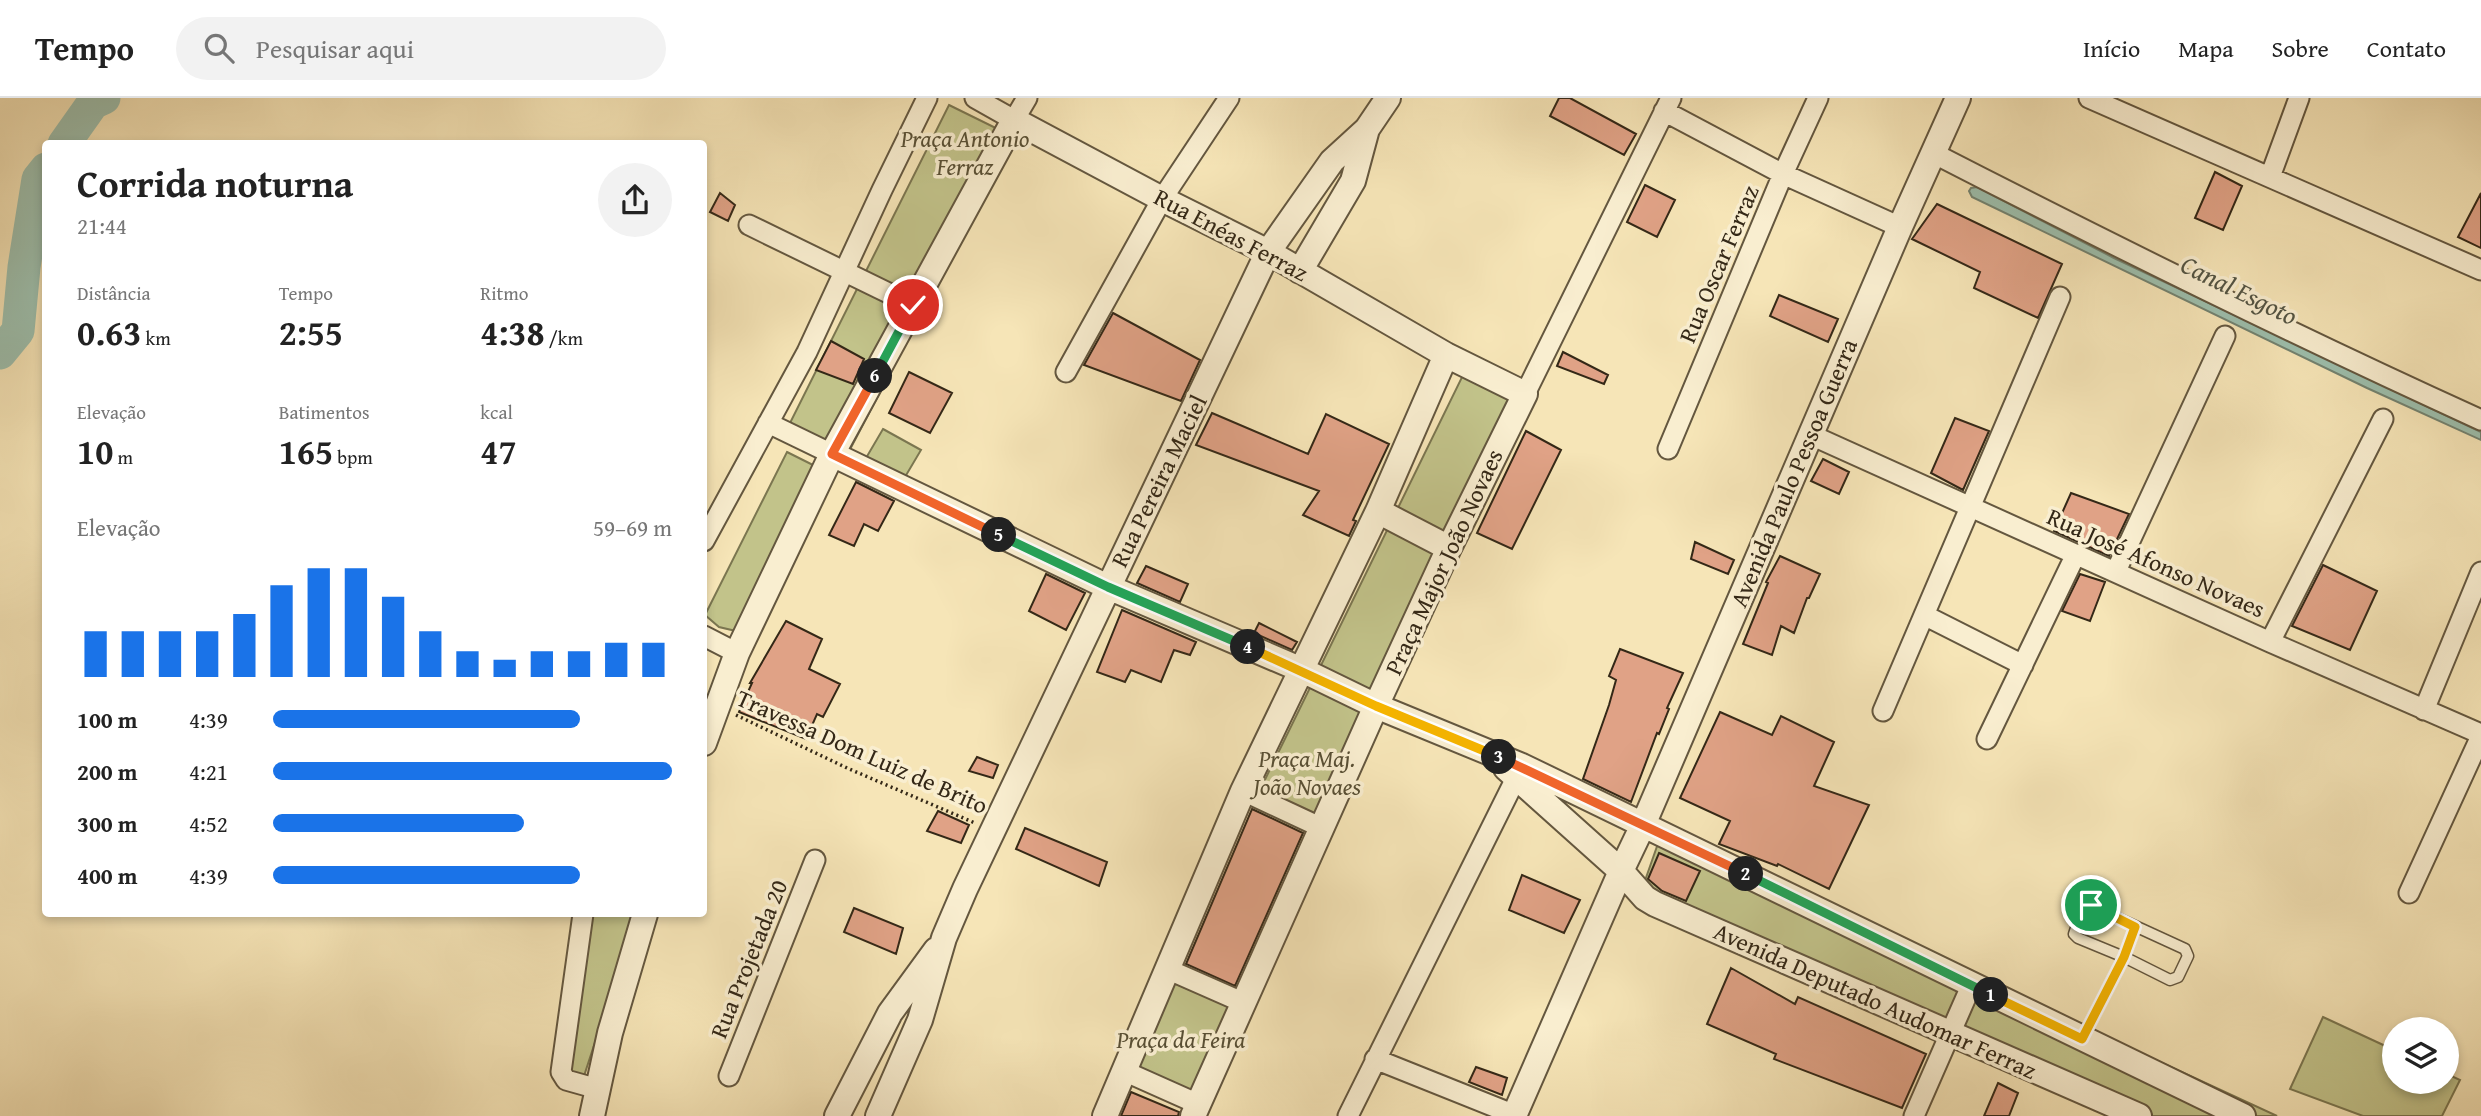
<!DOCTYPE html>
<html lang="pt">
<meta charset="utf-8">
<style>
body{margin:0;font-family:"Gentium Book Plus",serif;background:#f2f2f2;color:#222;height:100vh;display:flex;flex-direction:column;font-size:26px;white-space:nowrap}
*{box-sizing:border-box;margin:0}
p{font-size:23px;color:#767676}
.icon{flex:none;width:38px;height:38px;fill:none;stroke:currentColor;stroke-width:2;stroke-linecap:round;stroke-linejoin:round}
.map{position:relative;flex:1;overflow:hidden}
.sheet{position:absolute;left:42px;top:42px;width:665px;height:777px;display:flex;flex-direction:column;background:#fff;border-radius:7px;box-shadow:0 4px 10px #0003}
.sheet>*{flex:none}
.controls{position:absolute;left:2382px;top:919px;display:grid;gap:14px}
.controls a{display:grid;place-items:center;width:77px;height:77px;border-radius:50%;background:#fff;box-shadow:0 4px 10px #0003;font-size:35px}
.pin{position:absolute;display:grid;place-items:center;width:60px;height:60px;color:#fff;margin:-30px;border:4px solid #fff;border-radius:50%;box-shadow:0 2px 7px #0007}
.km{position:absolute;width:35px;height:35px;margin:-18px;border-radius:50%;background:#222;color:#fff;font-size:19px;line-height:35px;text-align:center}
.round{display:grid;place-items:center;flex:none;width:74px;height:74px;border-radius:37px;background:#f2f2f2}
.headline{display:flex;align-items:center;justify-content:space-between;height:119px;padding:0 35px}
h1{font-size:38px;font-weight:600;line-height:52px}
.metrics{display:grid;grid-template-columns:repeat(3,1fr);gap:10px;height:119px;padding:7px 35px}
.metrics div{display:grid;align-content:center}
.metrics b{font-size:35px;font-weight:600}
.metrics small{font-size:19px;font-weight:400}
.metrics p{font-size:19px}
.chart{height:196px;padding:14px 35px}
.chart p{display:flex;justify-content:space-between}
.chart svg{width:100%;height:126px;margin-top:7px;stroke:#1a73e8;stroke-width:6}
ul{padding:0 35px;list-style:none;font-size:23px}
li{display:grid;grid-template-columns:112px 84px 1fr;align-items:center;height:52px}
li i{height:18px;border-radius:9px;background:#1a73e8}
header{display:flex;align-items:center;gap:42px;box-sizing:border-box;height:98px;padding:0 35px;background:#fff;border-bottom:2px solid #e0e0e0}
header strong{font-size:33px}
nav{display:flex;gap:38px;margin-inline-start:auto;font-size:24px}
.search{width:490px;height:63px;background:#f2f2f2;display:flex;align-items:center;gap:18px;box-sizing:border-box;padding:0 24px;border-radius:38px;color:#767676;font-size:26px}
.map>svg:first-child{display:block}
.green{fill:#c2c38a;stroke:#7b7650;stroke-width:2}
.water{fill:#9dbfad;stroke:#738371;stroke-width:2}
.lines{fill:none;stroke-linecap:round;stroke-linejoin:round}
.river{stroke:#9dbfad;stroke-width:33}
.building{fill:#e0a286;stroke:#342817;stroke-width:2}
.service-casing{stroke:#64573f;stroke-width:13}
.minor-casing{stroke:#64573f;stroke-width:23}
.tertiary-casing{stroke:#64573f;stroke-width:28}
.path{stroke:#342817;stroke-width:3.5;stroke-dasharray:2 3.5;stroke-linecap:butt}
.service{stroke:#f9eed0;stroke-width:10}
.minor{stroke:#f9eed0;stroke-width:19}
.tertiary{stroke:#f9eed0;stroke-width:24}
.split-1-casing{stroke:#fff;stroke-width:14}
.split-2-casing{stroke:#fff;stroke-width:14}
.split-3-casing{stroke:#fff;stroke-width:14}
.split-4-casing{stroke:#fff;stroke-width:14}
.split-5-casing{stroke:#fff;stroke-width:14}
.split-6-casing{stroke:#fff;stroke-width:14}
.split-7-casing{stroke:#fff;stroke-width:14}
.split-1{stroke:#f5b400;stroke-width:9}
.split-2{stroke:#22a559;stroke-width:9}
.split-3{stroke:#f0652b;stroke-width:9}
.split-4{stroke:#f5b400;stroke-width:9}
.split-5{stroke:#22a559;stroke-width:9}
.split-6{stroke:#f0652b;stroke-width:9}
.split-7{stroke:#22a559;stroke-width:9}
.labels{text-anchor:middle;stroke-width:7;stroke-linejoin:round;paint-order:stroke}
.park-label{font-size:24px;font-style:italic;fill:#584f34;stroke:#f9eed0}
.street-label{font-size:24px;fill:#342817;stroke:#f9eed0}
.water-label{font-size:26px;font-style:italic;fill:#545544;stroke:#f9eed0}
</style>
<header>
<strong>Tempo</strong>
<div class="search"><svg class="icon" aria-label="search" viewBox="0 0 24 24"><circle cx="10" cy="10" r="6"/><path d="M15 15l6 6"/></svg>Pesquisar aqui</div>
<nav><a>Início</a><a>Mapa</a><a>Sobre</a><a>Contato</a></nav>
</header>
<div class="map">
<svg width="2481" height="1018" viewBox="0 0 2481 1018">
<rect width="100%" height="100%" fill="#f6e5b7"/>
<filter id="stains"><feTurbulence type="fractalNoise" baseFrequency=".00286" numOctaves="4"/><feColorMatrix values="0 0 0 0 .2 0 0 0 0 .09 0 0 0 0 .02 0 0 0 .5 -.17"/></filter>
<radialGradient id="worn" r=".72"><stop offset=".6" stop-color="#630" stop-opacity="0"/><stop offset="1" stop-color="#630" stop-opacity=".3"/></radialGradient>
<path class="green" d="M949 7 1014 39 845 361 786 333Z
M1464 275 1519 304 1320 729 1257 698Z
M883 331 921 352 905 379 866 360Z
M787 354 819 370 736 533 719 529 705 517Z
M1662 734 2277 1018H2129L1640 797Z
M591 816H637L583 981 565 976Z
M1174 885 1232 910 1192 998 1131 970Z
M2323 919 2394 952V984H2446L2447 976 2460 982 2442 1018H2363L2290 991Z"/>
<path class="water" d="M1977 89 2114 160 2481 334V342L2367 290 1972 99 1969 93 1971 90Z"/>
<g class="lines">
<path class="river" d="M64 46 93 5 104 0
M0 255 18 233 24 169 38 81 46 71"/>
</g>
<path class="building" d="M1559 0H1570L1636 36 1624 57 1550 18Z
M2215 74 2242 88 2223 132 2195 120Z
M1645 87 1675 102 1657 139 1627 124Z
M720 95 735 107 728 123 710 114Z
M2481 95V150L2458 139Z
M1937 106 2062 166 2038 220 1974 190 1980 174 1912 141Z
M1779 197 1838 221 1828 244 1770 218Z
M1113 215 1200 262 1181 303 1084 267Z
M831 243 864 261 853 286 816 272Z
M1563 254 1608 277 1604 286 1557 268Z
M909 274 952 295 930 335 889 315Z
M1212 315 1308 356 1326 316 1389 346 1353 422 1356 423 1349 438 1303 417 1319 393 1196 347Z
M1955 320 1989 333 1963 392 1931 375Z
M1526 333 1561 352 1512 451 1477 435Z
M1823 361 1849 374 1839 396 1811 383Z
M856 384 894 403 878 433 864 426 854 448 829 437Z
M2071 395 2129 416 2109 458 2054 433Z
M1695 444 1734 462 1728 476 1691 461Z
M1780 458 1820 476 1809 500H1807L1794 535 1781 528 1772 557 1743 546 1768 485 1766 484Z
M2323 467 2377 493 2350 552 2292 528Z
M1146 468 1188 486 1180 504 1137 485Z
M1046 476 1085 495 1066 532 1029 513Z
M2080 476 2105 484 2090 523 2062 513Z
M1122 512 1196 544 1190 557 1174 552 1161 584 1131 572 1125 584 1097 574Z
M786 523 822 541 809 571 840 586 823 619 817 616 806 641 739 614 752 585H750Z
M1259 525 1297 544 1292 552 1254 535Z
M1620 551 1683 575 1667 610 1669 611 1659 636 1657 635 1631 704 1583 681 1609 607 1616 582 1609 578Z
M1720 614 1772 637 1781 618 1834 644 1814 688 1869 707 1829 791 1778 766 1777 768 1719 746 1730 723 1680 700Z
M977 659 998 667 993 680 969 673Z
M1252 711 1303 735 1235 888 1186 866Z
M938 713 969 727 961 745 927 733Z
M1025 730 1107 764 1099 788 1016 751Z
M1659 755 1700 773 1686 803 1662 793 1648 781Z
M1522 777 1580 802 1564 835 1509 812Z
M854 810 903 830 896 856 844 834Z
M1731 870 1795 906 1798 899 1926 956 1902 1010 1774 961 1776 956 1707 926Z
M1476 969 1507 980 1502 997 1469 984Z
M1998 985 2018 995 2009 1018H1984Z
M1131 994 1179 1014 1178 1018H1121Z"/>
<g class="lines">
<g class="service-casing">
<path id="service" d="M2089 807 2185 851 2188 858 2178 879 2170 882 2124 859 2078 840 2074 836 2083 809Z
M2083 939 2124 859 2135 829"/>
</g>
<g class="minor-casing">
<path id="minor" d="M975 0 1014 22 1027 0
M2089 0 2481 172
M1664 13 1783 76 1900 129
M1933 55C2114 148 2296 238 2481 322
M2270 79 2299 0
M749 127 913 207
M1066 274 1162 101 1229 0
M1525 296 1671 0
M768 325 832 356
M1811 337 2270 544 2481 636
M1668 351 1783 76 1818 0
M704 443 807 254 882 92 927 0
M2116 473 2225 238
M1924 517 2023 567
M704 538 737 555
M2270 544 2383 321
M2424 612 2481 474
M1883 613 2060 199
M1987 641 2076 456
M1243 693 1320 729
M2409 795 2481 638
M583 816 561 974 566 982 598 991
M1167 871 1242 904
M1375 961 1515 1017
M1124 973 1198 1006
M729 978 815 762
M1348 1018 1522 668
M1914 1018 1971 888"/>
</g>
<g class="tertiary-casing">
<path id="tertiary" d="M1300 173 1353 83 1367 31
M832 356 1108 489 1302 572 1376 608 1522 668 2243 1018
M1378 413 1449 450
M704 645 737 555 832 356 1014 22 1162 101 1268 154 1446 257 1525 296 1449 450 1376 608 1193 1018
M1506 670 1621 773 1645 800 1655 806 2139 1018
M592 1018 610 935 645 816
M837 1018 890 915 936 852
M878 1018 920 922 944 840 965 791 1268 154 1332 63 1367 31 1388 0
M1105 1018 1243 693 1378 413 1446 257
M1514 1018 1621 773 1643 727 1900 129 1958 0"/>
</g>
<path class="path" d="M736 617 847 670 975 725"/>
<use href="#service" class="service"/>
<use href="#minor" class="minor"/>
<use href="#tertiary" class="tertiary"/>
</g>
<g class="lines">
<g class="split-1-casing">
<path id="split-1" d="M1991 897 2082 941 2124 859 2135 829 2091 807"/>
</g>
<g class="split-2-casing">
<path id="split-2" d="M1746 776 1991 897"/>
</g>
<g class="split-3-casing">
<path id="split-3" d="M1499 659 1746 776"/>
</g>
<g class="split-4-casing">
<path id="split-4" d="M1248 549 1376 608 1499 659"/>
</g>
<g class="split-5-casing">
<path id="split-5" d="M999 437 1108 489 1248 549"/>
</g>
<g class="split-6-casing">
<path id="split-6" d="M875 278 832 356 999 437"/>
</g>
<g class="split-7-casing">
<path id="split-7" d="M875 278 913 207"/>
</g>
<use href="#split-1" class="split-1"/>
<use href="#split-2" class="split-2"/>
<use href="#split-3" class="split-3"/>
<use href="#split-4" class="split-4"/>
<use href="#split-5" class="split-5"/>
<use href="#split-6" class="split-6"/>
<use href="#split-7" class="split-7"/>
</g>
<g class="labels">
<g class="park-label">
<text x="965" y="49">Praça Antonio<tspan x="965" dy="28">Ferraz</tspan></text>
<text x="1307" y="669">Praça Maj.<tspan x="1307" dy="28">João Novaes</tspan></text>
<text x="1181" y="950">Praça da Feira</text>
</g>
<g class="street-label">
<text transform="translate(1231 137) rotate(28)" y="8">Rua Enéas Ferraz</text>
<text transform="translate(1719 166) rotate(-67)" y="8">Rua Oscar Ferraz</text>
<text transform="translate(1794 375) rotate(-67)" y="8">Avenida Paulo Pessoa Guerra</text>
<text transform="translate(1159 383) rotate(-64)" y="8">Rua Pereira Maciel</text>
<text transform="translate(1444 464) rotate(-65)" y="8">Praça Major João Novaes</text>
<text transform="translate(2156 465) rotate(24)" y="8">Rua José Afonso Novaes</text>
<text transform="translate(862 654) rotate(24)" y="8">Travessa Dom Luiz de Brito</text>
<text transform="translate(749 861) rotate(-68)" y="8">Rua Projetada 20</text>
<text transform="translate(1875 903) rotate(24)" y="8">Avenida Deputado Audomar Ferraz</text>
</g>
<g class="water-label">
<text transform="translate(2239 192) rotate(26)" y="9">Canal Esgoto</text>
</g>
</g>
<rect width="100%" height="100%" filter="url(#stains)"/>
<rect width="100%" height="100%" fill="url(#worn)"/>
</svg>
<div class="controls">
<a><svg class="icon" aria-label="layers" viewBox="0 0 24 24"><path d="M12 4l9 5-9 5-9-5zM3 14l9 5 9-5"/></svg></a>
</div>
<div class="pin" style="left:2091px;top:807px;background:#1e9e55"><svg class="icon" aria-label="arrive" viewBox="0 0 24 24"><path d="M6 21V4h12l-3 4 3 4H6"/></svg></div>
<div class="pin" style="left:913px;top:207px;background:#d93025"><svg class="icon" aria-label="check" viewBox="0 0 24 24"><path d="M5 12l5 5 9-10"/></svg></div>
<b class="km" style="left:1991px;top:897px">1</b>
<b class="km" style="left:1746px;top:776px">2</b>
<b class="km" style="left:1499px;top:659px">3</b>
<b class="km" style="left:1248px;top:549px">4</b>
<b class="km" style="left:999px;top:437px">5</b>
<b class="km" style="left:875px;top:278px">6</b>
<section class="sheet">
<div class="headline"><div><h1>Corrida noturna</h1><p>21:44</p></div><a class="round"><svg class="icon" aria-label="share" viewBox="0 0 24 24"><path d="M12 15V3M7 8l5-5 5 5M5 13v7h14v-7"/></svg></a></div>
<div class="metrics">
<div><p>Distância</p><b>0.63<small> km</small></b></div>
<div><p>Tempo</p><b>2:55</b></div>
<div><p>Ritmo</p><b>4:38<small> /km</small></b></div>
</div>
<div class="metrics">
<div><p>Elevação</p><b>10<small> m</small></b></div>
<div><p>Batimentos</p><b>165<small> bpm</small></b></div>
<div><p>kcal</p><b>47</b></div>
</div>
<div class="chart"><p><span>Elevação</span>59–69 m</p>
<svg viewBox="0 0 160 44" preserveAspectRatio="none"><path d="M5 44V28M15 44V28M25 44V28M35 44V28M45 44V22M55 44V12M65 44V6M75 44V6M85 44V16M95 44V28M105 44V35M115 44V38M125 44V35M135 44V35M145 44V32M155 44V32"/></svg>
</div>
<ul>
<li><b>100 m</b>4:39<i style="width:77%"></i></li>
<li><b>200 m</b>4:21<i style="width:100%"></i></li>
<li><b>300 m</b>4:52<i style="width:63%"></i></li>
<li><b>400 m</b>4:39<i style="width:77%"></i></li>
</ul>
</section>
</div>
